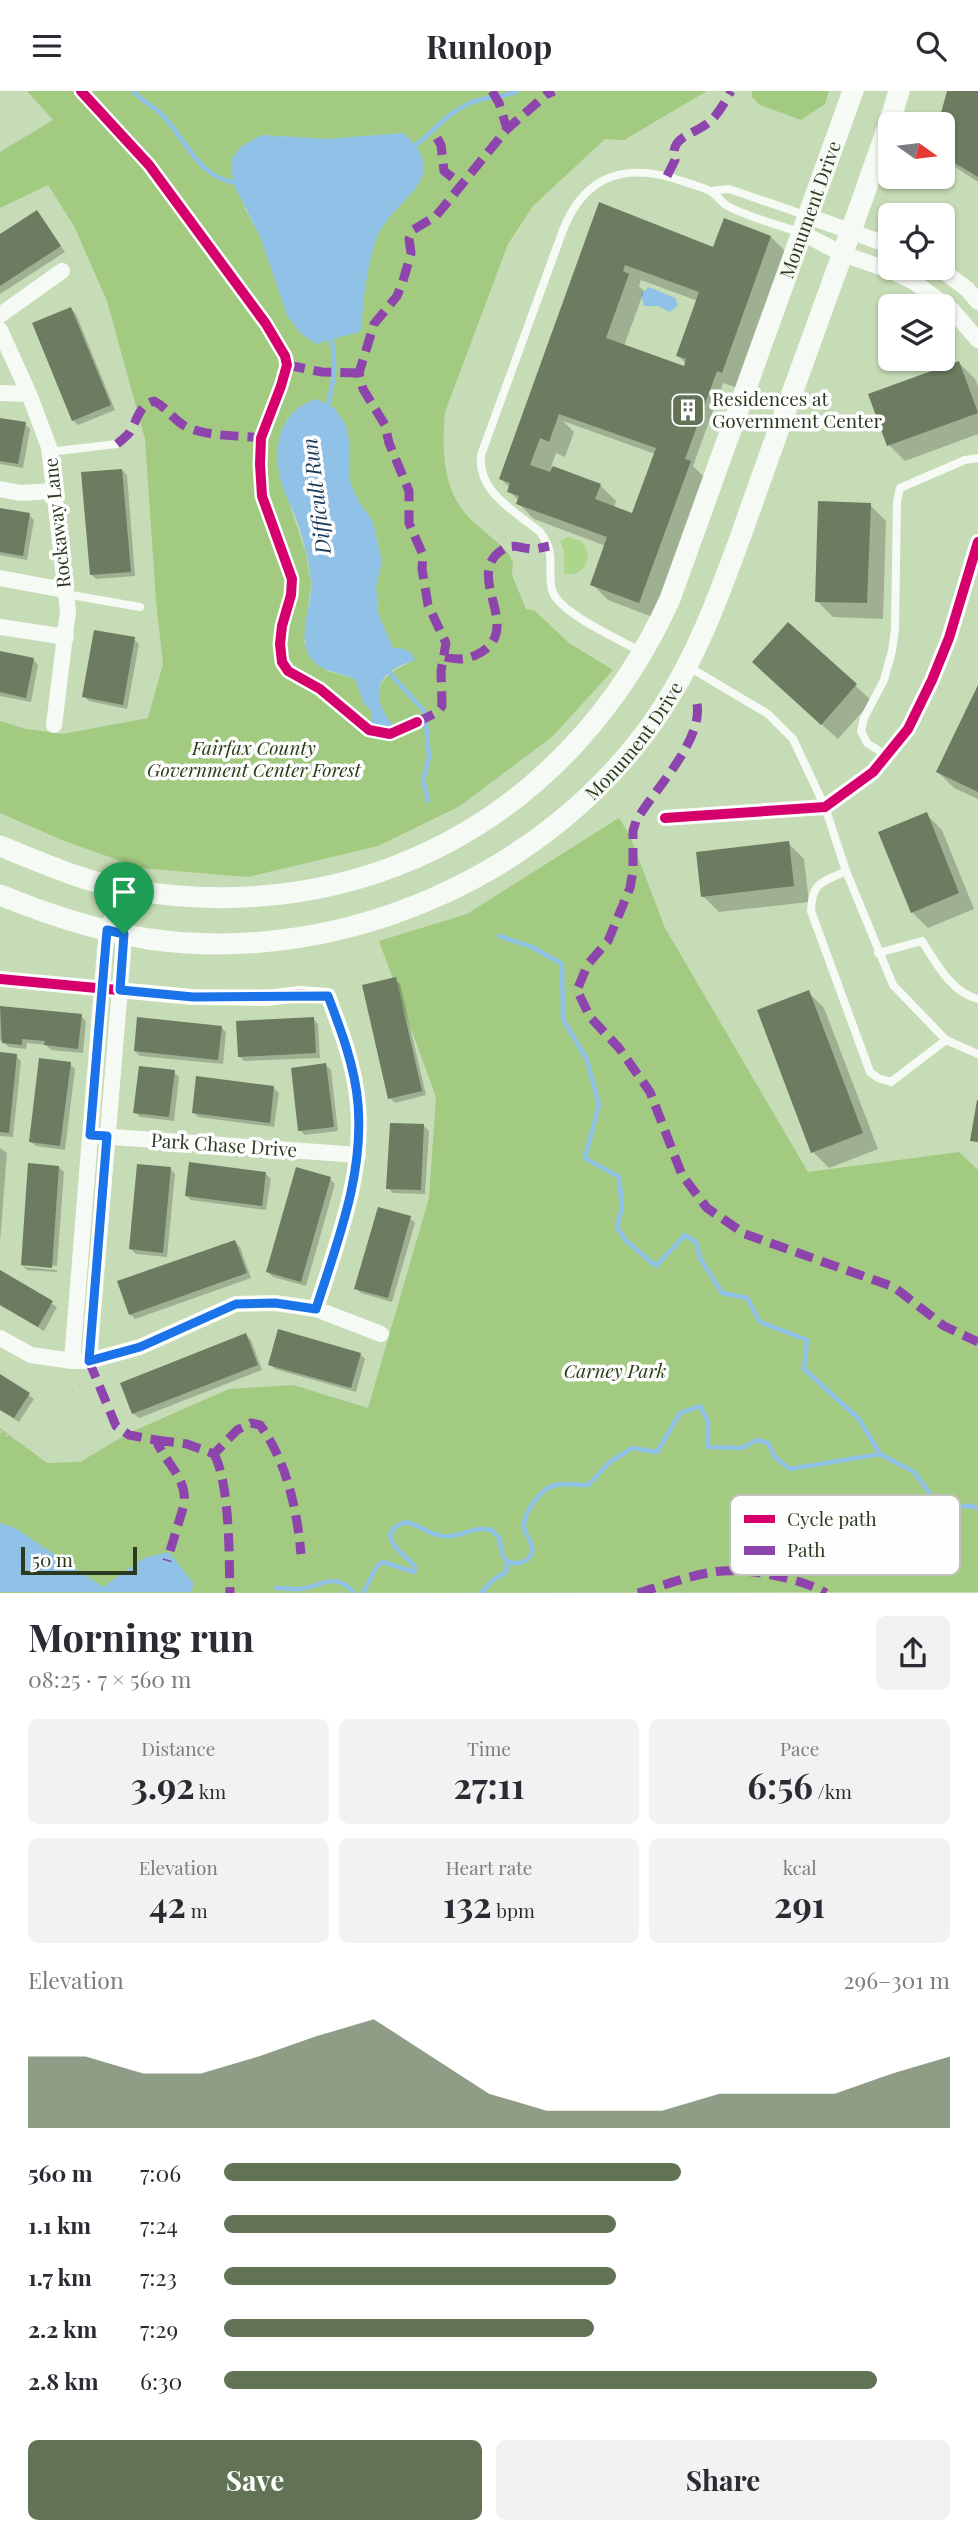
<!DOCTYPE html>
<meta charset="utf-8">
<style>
body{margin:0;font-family:"Playfair Display",serif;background:#f2f2f3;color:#2b2b33;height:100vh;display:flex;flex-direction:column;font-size:26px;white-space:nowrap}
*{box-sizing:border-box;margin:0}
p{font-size:23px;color:#7c7c81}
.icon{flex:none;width:38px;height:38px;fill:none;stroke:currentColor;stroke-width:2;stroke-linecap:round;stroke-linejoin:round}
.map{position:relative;height:1502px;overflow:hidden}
.drawer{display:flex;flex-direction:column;background:#fff;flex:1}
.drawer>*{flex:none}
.needle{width:46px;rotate:104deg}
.buttons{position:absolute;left:878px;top:21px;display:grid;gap:14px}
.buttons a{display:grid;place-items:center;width:77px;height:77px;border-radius:10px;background:#fff;box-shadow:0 2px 5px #0004;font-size:35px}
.scale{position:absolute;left:21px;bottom:18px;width:116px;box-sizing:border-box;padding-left:7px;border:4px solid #2b3a1f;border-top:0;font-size:19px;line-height:24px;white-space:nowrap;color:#2b3a1f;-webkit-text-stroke:5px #fefefe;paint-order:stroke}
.pin{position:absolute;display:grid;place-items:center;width:60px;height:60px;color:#fff;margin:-72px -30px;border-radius:50% 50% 50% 0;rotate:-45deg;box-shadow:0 0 7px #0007}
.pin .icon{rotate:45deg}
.round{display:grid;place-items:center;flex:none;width:74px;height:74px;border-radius:10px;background:#f2f2f3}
.overview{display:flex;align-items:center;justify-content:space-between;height:119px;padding:0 28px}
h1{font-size:38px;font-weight:700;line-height:52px}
.metrics{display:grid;grid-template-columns:repeat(3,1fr);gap:10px;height:119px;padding:7px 28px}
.metrics div{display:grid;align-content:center;border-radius:10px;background:#f2f2f3;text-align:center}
.metrics b{font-size:35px;font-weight:700}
.metrics small{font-size:19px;font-weight:400}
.metrics p{font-size:19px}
.chart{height:196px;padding:14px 28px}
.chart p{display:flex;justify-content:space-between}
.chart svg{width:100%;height:126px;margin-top:7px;fill:#617354;opacity:.7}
.cta{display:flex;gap:14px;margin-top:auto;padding:14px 28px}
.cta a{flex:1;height:80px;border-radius:10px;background:#617354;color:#fff;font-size:28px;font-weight:700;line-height:80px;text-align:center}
.cta a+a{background:#f2f2f3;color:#2b2b33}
ul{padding:0 28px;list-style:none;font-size:23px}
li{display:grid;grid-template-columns:112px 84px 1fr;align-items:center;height:52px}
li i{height:18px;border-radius:9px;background:#617354}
header{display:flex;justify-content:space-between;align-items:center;height:91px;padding:0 28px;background:#fff;font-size:32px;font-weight:700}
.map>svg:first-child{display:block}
.green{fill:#add58b}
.forest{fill:#a2ca80;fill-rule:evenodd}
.water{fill:#90c1e7}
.shadow{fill:#0003;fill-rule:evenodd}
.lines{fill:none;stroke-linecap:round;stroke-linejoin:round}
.stream{stroke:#90c1e7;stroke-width:4.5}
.building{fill:#6d7b61;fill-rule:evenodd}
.path{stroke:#c8cec3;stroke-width:2.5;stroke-dasharray:2 5;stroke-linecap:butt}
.service{stroke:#f6faf4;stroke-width:8}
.minor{stroke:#f6faf4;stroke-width:16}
.secondary{stroke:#f6faf4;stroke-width:21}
.quiet{stroke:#8e44ad;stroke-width:9;stroke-dasharray:18 9;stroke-linecap:butt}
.cycleway-casing{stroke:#fefefe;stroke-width:15}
.cycleway{stroke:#d6006c;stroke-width:10}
.route-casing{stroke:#fff;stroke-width:14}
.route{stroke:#1a73e8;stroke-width:9}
.labels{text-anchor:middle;stroke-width:7;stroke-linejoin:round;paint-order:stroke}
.street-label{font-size:19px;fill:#2b3a1f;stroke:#fefefe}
.poi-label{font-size:19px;fill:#2b3a1f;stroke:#fefefe;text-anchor:start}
.park-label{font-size:19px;font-style:italic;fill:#283e14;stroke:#fefefe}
.water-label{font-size:21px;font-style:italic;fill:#19395b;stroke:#fefefe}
.key{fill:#fefefe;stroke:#bfc3bb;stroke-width:2}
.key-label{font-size:19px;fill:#2b3a1f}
</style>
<header><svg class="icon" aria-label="menu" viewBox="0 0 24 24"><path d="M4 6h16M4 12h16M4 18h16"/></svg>Runloop<svg class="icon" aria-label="search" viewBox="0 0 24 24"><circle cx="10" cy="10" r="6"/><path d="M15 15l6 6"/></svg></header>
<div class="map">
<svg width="978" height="1502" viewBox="0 0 978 1502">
<rect width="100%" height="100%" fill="#c6dcb6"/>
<path class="green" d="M568 446 581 450C595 466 585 486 564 483V460L560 450Z"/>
<path class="forest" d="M27 0H707L624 49 605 48 533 115 508 153 445 321C442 354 442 394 464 421 476 436 495 447 508 462L513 471 512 484 526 518 535 520 569 552 613 579 553 645 460 715 378 755 248 786 140 777 62 749 0 722V630L26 638 63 643 148 627 163 573 156 510 145 348 107 210 74 135 48 94 0 117V61L53 29ZM403 42 413 100C400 115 384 129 376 148 367 169 361 218 362 240L316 253 287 224 261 147 244 116 263 44 326 48ZM288 326 350 355 349 389 359 411 373 431 382 471 376 495 378 522 393 557 415 569C394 579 372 588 380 617 382 623 389 629 393 635L364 613 355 588 327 580 304 551 311 493 306 462 279 382V350Z
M752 0H829L825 13 801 29 760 14 752 6Z
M619 727 630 745 665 837 808 1081 959 1061 978 1079V1501L0 1502V1337L47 1372 80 1371 129 1342 229 1298 293 1294 368 1317 429 1107 436 1006 379 850 467 823Z"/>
<path class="water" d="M403 42C457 90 392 105 376 149 368 171 361 217 362 240L316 253 300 242 287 224 261 148 233 92 231 68 242 55 262 44 326 48Z
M649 196 675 207 678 214 670 221 658 215H644L641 203Z
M316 308 334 317 346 334 350 355 349 389 359 411 373 431 382 471 376 495 378 522 393 557C403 557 411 558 415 569 408 572 397 575 390 581 370 597 380 619 393 634L383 638 371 634V620L364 613 355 588C339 581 318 581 309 564 297 540 313 515 311 490 309 471 304 451 298 433 292 416 282 399 279 382 274 349 282 319 316 308Z
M0 1432 15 1437 103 1496 144 1467 169 1461 193 1492 192 1501H0Z"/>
<path class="shadow" d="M949 0H978V91L943 68V33H940Z
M600 114 714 158 771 146 787 162 738 297 723 292 693 375 706 388 655 527 608 509 592 493 606 455 534 428 518 412 519 410 509 400 510 397 501 388ZM641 189 698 210 678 264 691 279 624 255 644 200 639 195ZM563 330 655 363 633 424 614 417 616 410 600 394 551 376 556 362 565 366 574 341Z
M37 121 65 161 0 203V145Z
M71 218 76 223 115 319 78 334 73 329Z
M959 272 975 288 978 296V343L905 370 889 354Z
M0 328 25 333 30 338 23 377 0 373Z
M122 379 127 384 135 485 96 488 91 483Z
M870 414 886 430 883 528 833 526 817 510Z
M0 419 29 424 34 429 27 469 0 464Z
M788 533 872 610 838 648 770 587Z
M134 548 139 553 127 618 89 610 84 605Z
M0 562 34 569 38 574 31 611 0 605Z
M978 598V708L954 697 938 681Z
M926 723 942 739 974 818 928 837 912 821Z
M788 752 804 768 809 811 719 821 703 805Z
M395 888 400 893 426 1004 395 1012 390 1007Z
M808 901 824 917 878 1058 829 1077 813 1061Z
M0 917 81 925 86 930 83 962 51 959 46 954 27 952 26 958 9 956 0 949Z
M313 928 318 933 320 967 244 970 239 965Z
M221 936 226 941 223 973 140 965 135 960Z
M0 963 16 965 21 970 13 1046 0 1045Z
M70 973 75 978 65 1059 36 1055 31 1051Z
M326 974 331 979 338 1040 305 1044 300 1039Z
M174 981 179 986 174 1030 140 1026 135 1021Z
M274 997 279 1002 274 1036 198 1026 193 1021Z
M424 1035 429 1040 425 1103 393 1102 388 1097Z
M0 1057 7 1062 0 1151Z
M59 1076 64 1081 57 1175 25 1173V1176L57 1179V1181L27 1179 22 1174Z
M170 1078 175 1083 167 1166 136 1163 131 1158Z
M266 1083 271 1088 266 1119 191 1109 186 1104Z
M330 1088 335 1093 306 1195 273 1186 268 1181Z
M410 1127 415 1132 392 1211 361 1202 356 1197Z
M235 1151 240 1156 251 1187 135 1228 130 1223Z
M0 1181 57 1216 44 1240 0 1214Z
M246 1244 251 1249 262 1279 139 1327 134 1323 122 1293Z
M360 1263 365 1268 356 1301 275 1278 270 1273Z
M0 1285 34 1308 19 1331 0 1319Z"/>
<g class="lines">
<path class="stream" d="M133 0C143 11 148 12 158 20 186 44 194 86 237 92
M414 55C434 41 445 23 470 12 486 5 503 7 518 0
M327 317C334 292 337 271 331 246
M387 579 425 621 429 666 423 689 428 710
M499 845 532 856 562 873 563 928 587 969 599 1014 585 1067 619 1086 622 1116 617 1136 626 1150 656 1175 685 1144 696 1151 700 1167 722 1202 747 1207 760 1231 807 1249 804 1278 859 1328 880 1363 914 1381 940 1416 972 1415 978 1418
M276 1497C283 1497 291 1498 298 1498 322 1496 335 1479 354 1502
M363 1502 377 1475 383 1471 414 1481 416 1477C407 1464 370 1445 405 1431 418 1433 428 1443 442 1445 460 1448 473 1434 491 1439 494 1442 497 1444 499 1447 502 1454 499 1462 505 1468 513 1476 528 1472 532 1462 535 1453 525 1445 524 1436 523 1422 541 1397 555 1394 565 1392 577 1394 588 1394L610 1371 632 1357 657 1361 680 1322 700 1315 708 1331V1356L742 1357 757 1349 768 1352 775 1366 790 1378 880 1363
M481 1502 493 1489 506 1481 507 1470"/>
</g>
<path class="building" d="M947 0H978V86L943 65V33H938Z
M599 111 713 156 724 127 771 145 722 282 717 280 685 368 691 370 639 512 590 494 607 446 516 413 519 405 507 401 510 392 499 388ZM625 174 699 201 676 265 686 268 684 275 606 247 629 183 623 180ZM559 323 656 357 632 422 595 408 601 393 553 375 550 381 530 374 540 347 549 351Z
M37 119 61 155 0 195V143Z
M71 216 111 314 72 330 32 232Z
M959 270 978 322 887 355 868 303Z
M0 327 26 331 18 373 0 370Z
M122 378 131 481 90 484 81 381Z
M818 410 871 412 867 512 815 511Z
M0 417 30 422 23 465 0 461Z
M788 531 857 593 821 634 752 571Z
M94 539 135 546 123 614 82 606Z
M0 560 34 567 26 607 0 601Z
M978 594V701L936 681Z
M927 721 959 802 911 822 878 741Z
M789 750 794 795 701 806 696 761Z
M396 886 422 1000 388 1008 362 894Z
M809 899 863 1042 811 1062 757 919Z
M0 915 82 923 78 958 44 954 45 950 22 948V954L2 952Z
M137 926 222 935 218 969 134 960Z
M314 926 316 962 238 966 236 930Z
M0 961 17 963 9 1042 0 1041Z
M39 967 71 971 60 1055 29 1051Z
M326 972 334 1036 298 1040 291 977Z
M139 975 175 979 169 1026 133 1022Z
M196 985 274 995 270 1032 192 1022Z
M977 1009H978V1051L970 1050Z
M390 1032 424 1033 421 1099 386 1098Z
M189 1071 266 1081 262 1115 185 1105Z
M28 1072 59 1075 52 1177 21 1174Z
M137 1073 171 1076 163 1162 129 1158Z
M296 1076 331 1086 301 1191 266 1181Z
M378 1116 411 1125 388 1207 354 1198Z
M235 1149 247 1182 129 1224 117 1190Z
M0 1179 53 1210 38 1236 0 1214Z
M278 1238 361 1262 351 1297 268 1274Z
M246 1242 258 1274 132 1323 120 1292Z
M0 1283 30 1302 14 1327 0 1319Z"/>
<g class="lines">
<path class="path" d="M0 1341C15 1347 31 1358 46 1362 73 1369 97 1350 116 1335
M30 1353 37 1336 57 1308 82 1294 84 1285"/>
<path class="service" d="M711 100 729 98 805 124
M49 361 117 353
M65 503 140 516
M641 561C620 548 558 522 552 499 547 476 557 463 540 441 515 420 477 401 481 364L563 139C586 81 629 71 685 91 693 94 702 96 710 100 716 103 720 110 726 114 741 124 782 135 801 142
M689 576 768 623 793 648 825 716 846 780 893 894 946 949 978 963
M887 665 867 652 861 640 864 627 884 589 892 560 895 538 897 411 900 397 965 369 978 367
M846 780C822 792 812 790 811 820L870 981 878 987 891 991 946 949
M878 862 922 850C936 872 952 902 978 908"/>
<path class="minor" d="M808 125 891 155
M802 142 843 163 889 179 914 191 952 219 978 249
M939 177 967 198 978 211
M0 224 62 180
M0 239 29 303 49 356 68 520 54 634
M0 302 29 303
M0 398 20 402 53 400
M0 487 64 499
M0 536 66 546
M665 727 825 716 873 681 908 638 932 589 949 547 978 451
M0 888 193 906 266 907 300 903 328 905C341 939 355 976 358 1014 364 1085 337 1151 316 1218
M99 1045 358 1064
M0 1247 31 1264 72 1270H89L140 1256 236 1213 275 1212 316 1218 381 1243
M72 1270 105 859 107 840 122 798
M89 1270 123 860V805"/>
<g class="secondary">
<path id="s1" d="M0 755C40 771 82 790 125 798 362 840 571 726 670 508L853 0"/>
<path id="s2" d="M0 804C49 824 97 840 149 848 342 876 552 783 660 621 696 567 718 507 740 447 758 396 776 345 795 294 818 230 842 165 865 101 876 67 890 34 899 0"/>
</g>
<path class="quiet" d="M492 0 499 12 507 38
M437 47 441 54 444 80 462 94
M667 85 675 69C668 46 695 43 708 32 718 24 725 11 731 0
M287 274 322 281 359 282
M117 353C122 349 127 345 130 341 138 328 138 315 154 310 168 317 174 331 189 337 210 346 239 344 261 347
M445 566C457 569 465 569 476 564 528 540 462 485 502 459 512 451 522 458 533 458 538 458 544 456 549 455
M697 613C703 650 654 699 636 730L633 740V780L630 797 608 850 588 873 577 899 590 926 619 957 650 1001 682 1084 707 1117 745 1143 894 1196 944 1235 978 1251
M417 631 436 622 442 615 441 580 446 552 428 514 422 478 423 464 409 432V400L389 352 385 334 363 298 359 282 374 233 397 205 403 190 411 162 409 148 413 139 436 125 507 38 547 3 554 0
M89 1270 116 1335 129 1344 156 1349C165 1372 188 1387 184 1414L167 1470
M156 1349 187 1353 214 1363 237 1339 251 1332 260 1334C287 1371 297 1419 301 1463
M214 1363C230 1392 229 1467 230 1502
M638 1502C662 1495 688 1485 713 1481 743 1476 799 1486 826 1502"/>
<g class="cycleway-casing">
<path id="cycleway" d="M81 0 149 74 266 233 285 265 287 274 281 295 261 347 260 373 262 405 292 488 291 504 282 535 280 553 282 571 288 580 320 598 369 639 390 643 417 631
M665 727 825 716 873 681 908 638 932 589 949 547 978 451
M0 888 193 906 266 907 300 903 328 905C341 939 355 976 358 1014 364 1085 337 1151 316 1218"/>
</g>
<use href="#cycleway" class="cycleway"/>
</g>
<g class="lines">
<g class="route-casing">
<path id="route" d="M107 839 124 843 120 899 193 906 328 905C341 939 355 976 358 1013 364 1085 337 1151 316 1218L275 1212 236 1213 140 1256 89 1270 107 1045 90 1044Z"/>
</g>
<use href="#route" class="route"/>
</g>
<defs>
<g id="building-square" transform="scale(1.75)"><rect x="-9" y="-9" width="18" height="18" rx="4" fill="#617354" stroke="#fefefe"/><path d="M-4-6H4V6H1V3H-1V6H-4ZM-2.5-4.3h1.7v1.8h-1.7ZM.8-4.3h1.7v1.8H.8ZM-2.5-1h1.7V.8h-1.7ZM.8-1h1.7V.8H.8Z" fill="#fff"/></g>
</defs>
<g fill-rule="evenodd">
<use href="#building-square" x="688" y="319"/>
</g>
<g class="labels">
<g class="street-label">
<text dy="7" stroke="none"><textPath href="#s1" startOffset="1214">Monument Drive</textPath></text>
<text transform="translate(57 432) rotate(-96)" y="7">Rockaway Lane</text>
<text dy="7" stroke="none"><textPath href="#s2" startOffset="705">Monument Drive</textPath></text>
<text transform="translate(224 1054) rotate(4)" y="7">Park Chase Drive</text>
</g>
<g class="poi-label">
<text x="712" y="315">Residences at<tspan x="712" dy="22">Government Center</tspan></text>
</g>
<g class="park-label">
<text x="254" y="664">Fairfax County<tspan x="254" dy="22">Government Center Forest</tspan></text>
<text x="615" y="1287">Carney Park</text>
</g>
<g class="water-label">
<text transform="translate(317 405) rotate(-97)" y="7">Difficult Run</text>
</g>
</g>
<rect x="730" y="1404" width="230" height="80" rx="10" class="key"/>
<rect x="744" y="1424" width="31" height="8" fill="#d6006c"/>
<rect x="744" y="1455" width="31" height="9" fill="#8e44ad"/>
<g class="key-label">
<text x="787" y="1435">Cycle path</text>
<text x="787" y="1466">Path</text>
</g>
</svg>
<div class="buttons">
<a><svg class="needle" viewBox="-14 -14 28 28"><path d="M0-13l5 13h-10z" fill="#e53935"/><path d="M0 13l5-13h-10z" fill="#7c7c81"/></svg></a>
<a><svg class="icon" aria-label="locate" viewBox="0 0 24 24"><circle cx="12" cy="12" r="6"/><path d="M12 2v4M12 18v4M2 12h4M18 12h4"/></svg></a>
<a><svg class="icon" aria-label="layers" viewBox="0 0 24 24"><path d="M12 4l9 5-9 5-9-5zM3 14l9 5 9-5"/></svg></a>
</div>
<div class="scale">50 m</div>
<div class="pin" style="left:124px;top:843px;background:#1e9e55"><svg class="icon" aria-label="arrive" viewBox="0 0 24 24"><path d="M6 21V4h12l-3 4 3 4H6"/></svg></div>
</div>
<section class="drawer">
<div class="overview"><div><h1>Morning run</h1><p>08:25 · 7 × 560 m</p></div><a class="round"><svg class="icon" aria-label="share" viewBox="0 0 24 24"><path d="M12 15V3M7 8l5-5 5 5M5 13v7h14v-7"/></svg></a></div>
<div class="metrics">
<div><p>Distance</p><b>3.92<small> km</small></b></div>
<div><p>Time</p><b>27:11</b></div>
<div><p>Pace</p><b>6:56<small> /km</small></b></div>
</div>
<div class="metrics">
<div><p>Elevation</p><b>42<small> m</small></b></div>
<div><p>Heart rate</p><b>132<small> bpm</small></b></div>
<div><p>kcal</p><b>291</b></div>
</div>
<div class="chart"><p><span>Elevation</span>296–301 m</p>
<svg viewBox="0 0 160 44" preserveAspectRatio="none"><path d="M0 44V19L10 19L20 25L30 25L40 19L50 12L60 6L70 19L80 32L90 38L100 38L110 38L120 32L130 32L140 32L150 25L160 19V44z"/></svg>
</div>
<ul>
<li><b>560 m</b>7:06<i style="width:63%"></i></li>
<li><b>1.1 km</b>7:24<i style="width:54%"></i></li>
<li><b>1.7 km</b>7:23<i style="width:54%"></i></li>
<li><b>2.2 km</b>7:29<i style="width:51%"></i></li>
<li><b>2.8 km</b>6:30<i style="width:90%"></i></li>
</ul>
<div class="cta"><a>Save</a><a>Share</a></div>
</section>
